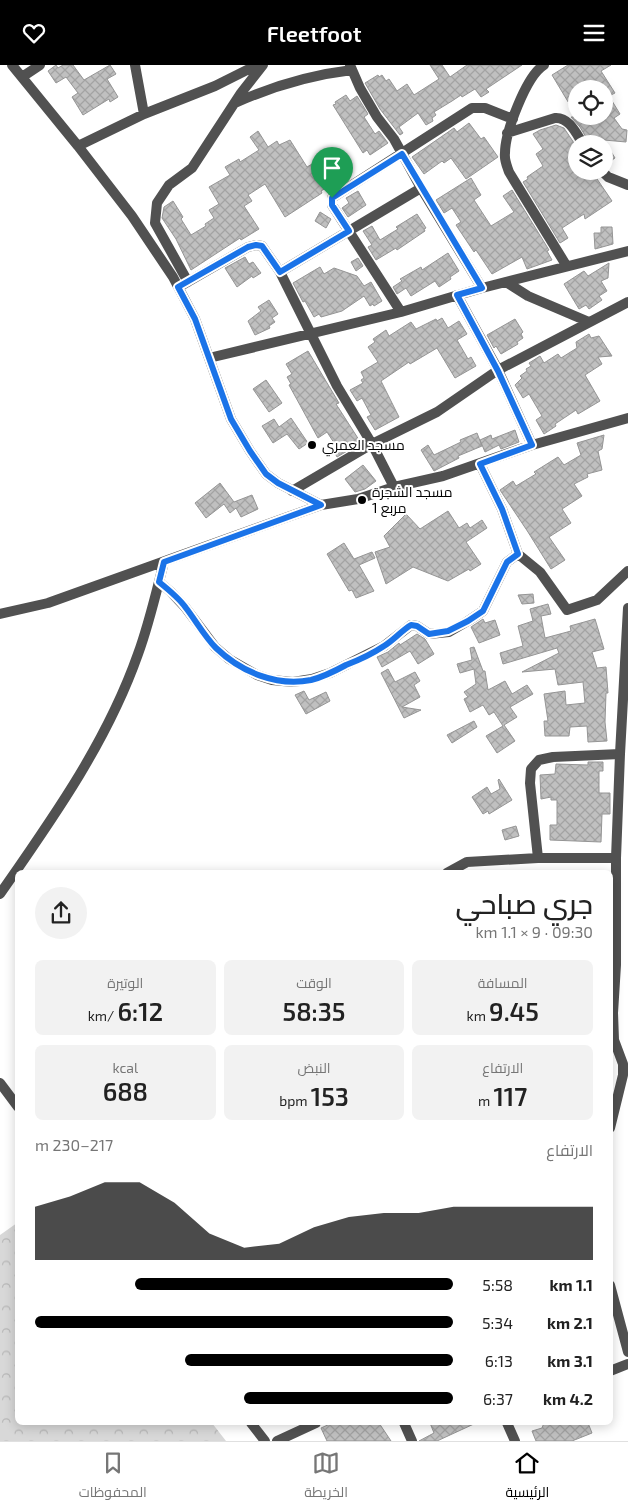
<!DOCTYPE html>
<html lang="ar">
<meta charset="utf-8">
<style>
body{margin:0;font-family:"Exo 2",Cairo,sans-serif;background:#f2f2f2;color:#222;direction:rtl;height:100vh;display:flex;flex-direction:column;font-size:19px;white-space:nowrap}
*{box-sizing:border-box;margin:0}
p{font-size:16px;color:#767676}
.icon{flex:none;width:28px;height:28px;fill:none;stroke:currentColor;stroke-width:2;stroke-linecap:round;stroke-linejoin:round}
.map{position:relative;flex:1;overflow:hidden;direction:ltr}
.drawer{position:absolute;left:15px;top:805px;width:598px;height:555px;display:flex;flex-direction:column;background:#fff;border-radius:8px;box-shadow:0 2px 12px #0003;direction:rtl}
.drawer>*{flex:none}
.buttons{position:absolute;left:568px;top:15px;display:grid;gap:10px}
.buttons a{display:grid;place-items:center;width:45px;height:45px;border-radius:50%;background:#fff;box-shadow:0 2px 12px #0003;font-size:25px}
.pin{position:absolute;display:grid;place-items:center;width:42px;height:42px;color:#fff;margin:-51px -21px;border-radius:50% 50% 50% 0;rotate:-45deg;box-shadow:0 0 5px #0007}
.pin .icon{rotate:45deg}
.round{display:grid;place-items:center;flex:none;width:52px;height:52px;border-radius:26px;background:#f2f2f2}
.summary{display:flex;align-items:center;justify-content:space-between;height:85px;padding:0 20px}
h1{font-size:28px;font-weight:600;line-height:38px}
.figures{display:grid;grid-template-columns:repeat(3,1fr);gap:8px;height:85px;padding:5px 20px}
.figures div{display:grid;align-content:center;border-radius:8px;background:#f2f2f2;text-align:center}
.figures b{font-size:25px;font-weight:600}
.figures small{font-size:14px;font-weight:400}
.figures p{font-size:14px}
.chart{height:140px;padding:10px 20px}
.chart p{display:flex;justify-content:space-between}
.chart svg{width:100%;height:90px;margin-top:5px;fill:#000;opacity:.7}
ul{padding:0 20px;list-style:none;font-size:16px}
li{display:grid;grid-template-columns:80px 60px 1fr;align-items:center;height:38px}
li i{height:12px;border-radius:6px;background:#000}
header{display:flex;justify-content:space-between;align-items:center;height:65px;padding:0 20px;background:#000;color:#fff;font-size:22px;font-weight:600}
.tabs{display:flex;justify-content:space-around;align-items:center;height:70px;border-top:1px solid #e0e0e0;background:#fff;font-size:14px;color:#767676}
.tabs a{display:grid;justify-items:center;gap:2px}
.tabs .on{color:#000}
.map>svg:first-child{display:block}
.forest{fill:url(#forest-crowns)}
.building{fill:url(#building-cross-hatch);stroke:#959595}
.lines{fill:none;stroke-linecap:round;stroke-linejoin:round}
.minor{stroke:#515151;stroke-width:10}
.route-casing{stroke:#fff;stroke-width:10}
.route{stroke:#1a73e8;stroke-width:6}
.poi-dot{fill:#000;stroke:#fff;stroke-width:2}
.labels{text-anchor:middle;stroke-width:4;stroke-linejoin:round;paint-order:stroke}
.poi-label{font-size:14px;fill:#000;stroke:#fff;text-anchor:start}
</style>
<header><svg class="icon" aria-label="menu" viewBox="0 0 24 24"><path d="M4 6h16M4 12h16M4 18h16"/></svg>Fleetfoot<svg class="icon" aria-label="heart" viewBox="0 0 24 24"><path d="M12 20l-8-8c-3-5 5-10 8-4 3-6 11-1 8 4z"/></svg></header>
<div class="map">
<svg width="628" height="1376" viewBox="0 0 628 1376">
<defs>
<pattern id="forest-crowns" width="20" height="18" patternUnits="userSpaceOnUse" patternTransform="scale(1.25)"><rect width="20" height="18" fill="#d8d8d8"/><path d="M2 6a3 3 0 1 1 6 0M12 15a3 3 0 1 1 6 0" fill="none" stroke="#b8b8b8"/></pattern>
<pattern id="building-cross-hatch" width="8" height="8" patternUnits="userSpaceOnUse" patternTransform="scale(1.25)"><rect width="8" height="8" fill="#c0c0c0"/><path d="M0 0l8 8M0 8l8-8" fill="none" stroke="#a3a3a3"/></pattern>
</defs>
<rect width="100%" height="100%" fill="#fff"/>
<path class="forest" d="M17 1158 18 1358H212L226 1376H0V1170Z"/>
<path class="building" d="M56 0 58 3 63 0H73L84 15 110 0 116 9 107 14 118 32 110 37 109 34 83 50 72 32 78 28 66 12 56 18 48 6Z
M430 0H442L450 12 467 0H522L486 24 489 27 481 32 475 24 462 32 461 30 452 36 434 47 436 50 432 53 433 56 426 60 418 48 399 62 403 68 400 70 380 44 365 18 378 10 379 12 382 10 386 16 389 14 397 26 407 19 414 30 439 14Z
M568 0H611L601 6 615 28 609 31 620 49 614 53 622 64 627 65 626 77 604 75 615 93 605 100 604 99V79H590L580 62 571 52 604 51V24H576V50L552 10Z
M346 30 350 36 357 31 368 49 364 52 375 69 379 66 388 78 370 90 367 85 363 88 333 40 336 39 335 37Z
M469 58 481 74 484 72 498 92 466 114 451 93 444 98 442 96 424 109 412 92 454 63 457 67Z
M556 60 564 63 576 81V106H586L589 111 593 108 612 136 585 154 584 149 562 163 568 173 560 178 523 117 528 114 527 112 543 101 536 89 543 84 533 69 540 65Z
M258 66 268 82 277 76 279 80 290 75 307 102 329 89 341 109 335 113 337 116 321 126 322 128 285 152 265 119 248 130 252 136 244 141 259 164 241 175 240 173 191 205 176 174 162 153 164 142 173 136 183 152 181 154 191 170 206 161 205 159 214 153 209 145 219 139 209 122 230 110 225 102 239 94 240 97 259 85 250 72Z
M471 113 481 130 474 135 491 161 514 147 503 131 512 125 549 185 547 186 552 195 527 204 522 192 492 209 476 185 474 187 456 160 461 157 452 143 444 148 436 135Z
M358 126 366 140 348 152 342 143 349 138 346 133Z
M320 147 331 154 326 163 315 156Z
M417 149 426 163 424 164 425 166 397 185 396 183 376 195 368 182 372 180 363 166 372 161 380 175 398 164 396 162Z
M601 162H612L613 179 595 184 594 168H601Z
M448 188 459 206 450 212 451 214 439 222 435 216 411 231 406 223 397 229 393 222 402 216 400 214 421 202 422 205Z
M245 192 249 199 253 197 261 208 253 213 252 211 237 222 225 203Z
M358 193 363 201 356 206 351 197Z
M609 198 608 213 601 216 607 226 599 231 602 235 589 244 586 240 579 244 564 219 584 206 588 211Z
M320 202 324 209 334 203 357 211 364 221 371 217 382 236 374 241 373 239 370 241 364 231 342 246 321 252 319 249 314 252 305 236 303 237 293 218Z
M269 235 278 249 272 253 275 257 269 261 270 263 255 270 248 256 261 246 258 242Z
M442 253 448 263 459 256 467 269 457 275 468 294 471 292 476 301 455 313 437 283 410 299 409 297 381 316 399 352 375 365 367 352 371 350 362 333 357 336 350 325 363 318 361 315 364 313 361 307 378 297 368 282 375 277 373 274 386 265 389 271 411 257 416 264 436 254 437 256Z
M515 254 523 267 521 269 523 273 517 277 518 279 501 289 496 281 494 283 487 270Z
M589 269 591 273 599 271 612 291 598 292 602 299 585 310 600 336 578 349 576 345 555 359 556 361 544 369 536 355 542 351 529 329 523 333 515 320 522 313 520 311 527 306 526 304 531 301 529 298 540 291 544 298 558 289 561 293 577 283 576 277Z
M308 286 339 338 336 339 361 378 337 392 334 386 338 384 327 367 318 373 289 320 291 319 287 312 292 309 286 299Z
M266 315 282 338 269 347 253 324Z
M291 353 308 378 299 384 287 369 273 378 262 361 274 354 279 362Z
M515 365 519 377 501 384 499 380 485 387 480 375 491 370 492 374Z
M477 368 482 381 458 391 459 393 434 406 421 385 428 380 434 390 461 377 460 375Z
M604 370 602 384 598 386 602 405 587 409 588 412 574 419 582 431 562 444 571 458 549 472 565 495 551 504 528 467 500 425 513 416 516 421 536 409 534 407 558 392 564 400 581 390 577 378Z
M363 400 376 416 365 424 355 427 345 414Z
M220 418 234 437 252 430 258 444 241 452 236 443 230 448 224 439 206 453 195 438Z
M448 446 459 463 467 458 470 463 482 455 487 463 466 477 481 499 470 506 469 504 448 516 413 502 386 519 375 487 390 482 384 471 406 449 420 464Z
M344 478 354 494 372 487 375 493 359 500 374 526 356 533 352 525 349 526 327 489Z
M533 529 534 538 522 539 518 530Z
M548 539 551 549 541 551 545 573 571 566 570 561 595 554 604 584 592 587 597 603 606 602 608 628H606L605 657 607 676 588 677 587 661 570 662 569 671H545L544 656H548L544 629 565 626 566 640 585 638 583 617 558 620 555 604 522 607 559 588 557 583 503 599 500 588 523 581 518 561 533 556 530 544Z
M483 554 485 558 495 555 500 570 479 578 471 562Z
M417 569 425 574 434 589 418 599 410 586 382 602 377 592 388 587 399 578 400 580Z
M474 582 483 606H485L488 625 505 616 512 629 527 620 533 629 510 642 517 652 504 660 515 676 497 688 486 671 503 661 494 647 489 650 483 640 470 647 464 634 468 632 464 627 476 619 474 604 460 608 457 599 472 595 470 583Z
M388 604 395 617 415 607 420 616 414 620 420 632 402 642 421 645 404 653 381 608Z
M304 626 309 635 326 627 330 636 306 649 295 630Z
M474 656 477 662 452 678 447 670Z
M588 697H603V706H599V728H610V749H602L601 777 550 775V760H557V735H551V732L541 734 540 710 555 709 556 699 588 700Z
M499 714 512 735 489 749 488 746 483 749 472 732 487 722 491 729 500 724 498 715Z
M516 761 519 771 505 775 502 765Z
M332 1358H379L391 1376H327L321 1363Z
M430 1358H476L437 1376H419L434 1368Z
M544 1358H588L592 1368 572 1376H536L532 1366 542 1363Z"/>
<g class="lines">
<path class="minor" d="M12 0 78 81 132 151 173 212 195 254 231 354 250 386 266 409 278 418 321 440
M135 0 144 49
M350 0 360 23 377 52 394 74 421 123 482 223
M544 0C526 11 505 68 505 88 504 95 507 101 509 107L566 200
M22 12 40 0
M235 38C273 21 310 10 352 5
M507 68 555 53C569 52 576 68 583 79
M78 81 144 49 215 21 257 0
M602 106 608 112 628 120
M280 207 421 123
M188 217 155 158 157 138 169 120 192 103 241 28 263 0
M506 217 528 231 589 257
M179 222 248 182 256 180 262 181 280 207 337 321 372 379 394 422
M457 230 498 305 532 380
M401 247 332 140V133L472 43H485L513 54
M209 293 401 247 482 223 628 186
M480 399 502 444 518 489
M292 426 372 379 437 347 498 305 628 237
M159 517 171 527 185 542 215 582 229 594 257 610 272 615 293 617 312 614 330 608 384 581 411 560 417 561 429 569 449 567 468 556 483 546 507 497 518 489 540 507 567 545 597 535 628 506
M0 549 48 538 321 440 358 434 394 422 443 411 532 380 628 353
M538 793 530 718 531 704 539 695 553 692 620 689
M447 808 467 797 538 793H616
M0 829C53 753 107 677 138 589 149 559 156 528 164 497
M0 1018 18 1042
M610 1063 623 1010V999L614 975 613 948 616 900V793L620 689 628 543
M610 1220 628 1287
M610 1306 628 1299
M251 1358 265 1376
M404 1358 412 1376
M507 1358 515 1376
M277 1376 316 1358"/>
</g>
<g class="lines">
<g class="route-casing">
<path id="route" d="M402 89 482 223 457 230 498 306 532 380 480 399 502 444 518 489 507 497 483 546 468 556 448 566 429 569 417 561 411 560C401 566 394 575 384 581 372 589 359 595 346 600 335 606 323 612 311 615 277 622 241 607 216 583 205 572 196 556 186 543 179 533 169 525 159 517L164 497 321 440 278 418 266 409 250 386 231 354 195 254 178 222 248 182 256 180 262 181 280 207 349 166 332 140V133Z"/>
</g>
<use href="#route" class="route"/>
</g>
<g class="poi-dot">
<circle cx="312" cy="380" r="5"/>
<circle cx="362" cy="435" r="5"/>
</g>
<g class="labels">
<g class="poi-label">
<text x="322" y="385">مسجد العمري</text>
<text x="372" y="432">مسجد الشجرة<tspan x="372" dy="16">مربع 1</tspan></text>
</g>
</g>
</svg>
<div class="buttons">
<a><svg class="icon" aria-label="locate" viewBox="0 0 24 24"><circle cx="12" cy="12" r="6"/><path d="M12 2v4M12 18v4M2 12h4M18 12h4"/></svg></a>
<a><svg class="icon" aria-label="layers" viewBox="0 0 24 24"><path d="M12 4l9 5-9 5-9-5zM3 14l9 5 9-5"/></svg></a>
</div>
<div class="pin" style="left:332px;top:133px;background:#1e9e55"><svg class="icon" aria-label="arrive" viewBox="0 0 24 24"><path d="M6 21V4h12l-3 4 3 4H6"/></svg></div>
<section class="drawer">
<div class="summary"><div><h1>جري صباحي</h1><p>09:30 · 9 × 1.1 km</p></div><a class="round"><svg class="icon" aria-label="share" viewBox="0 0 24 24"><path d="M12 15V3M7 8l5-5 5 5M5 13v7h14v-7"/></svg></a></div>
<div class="figures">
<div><p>المسافة</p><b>9.45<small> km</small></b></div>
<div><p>الوقت</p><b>58:35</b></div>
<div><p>الوتيرة</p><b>6:12<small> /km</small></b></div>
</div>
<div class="figures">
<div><p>الارتفاع</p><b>117<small> m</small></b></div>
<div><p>النبض</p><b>153<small> bpm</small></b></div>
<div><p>kcal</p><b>688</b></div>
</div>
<div class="chart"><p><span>الارتفاع</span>217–230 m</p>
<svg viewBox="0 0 160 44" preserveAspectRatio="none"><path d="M0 44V18L10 13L20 6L30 6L40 16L50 31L60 38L70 36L80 28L90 23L100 21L110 21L120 18L130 18L140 18L150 18L160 18V44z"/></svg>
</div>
<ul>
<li><b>1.1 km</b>5:58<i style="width:76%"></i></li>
<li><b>2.1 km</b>5:34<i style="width:100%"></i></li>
<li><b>3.1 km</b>6:13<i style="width:64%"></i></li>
<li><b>4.2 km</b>6:37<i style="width:50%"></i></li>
</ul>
</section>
</div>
<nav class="tabs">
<a class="on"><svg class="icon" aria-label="home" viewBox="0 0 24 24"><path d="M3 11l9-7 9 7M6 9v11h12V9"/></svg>الرئيسية</a>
<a><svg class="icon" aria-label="map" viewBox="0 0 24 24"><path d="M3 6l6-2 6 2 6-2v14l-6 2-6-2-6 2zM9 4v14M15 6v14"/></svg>الخريطة</a>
<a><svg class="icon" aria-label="saved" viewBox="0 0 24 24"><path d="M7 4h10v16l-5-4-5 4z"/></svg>المحفوظات</a>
</nav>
